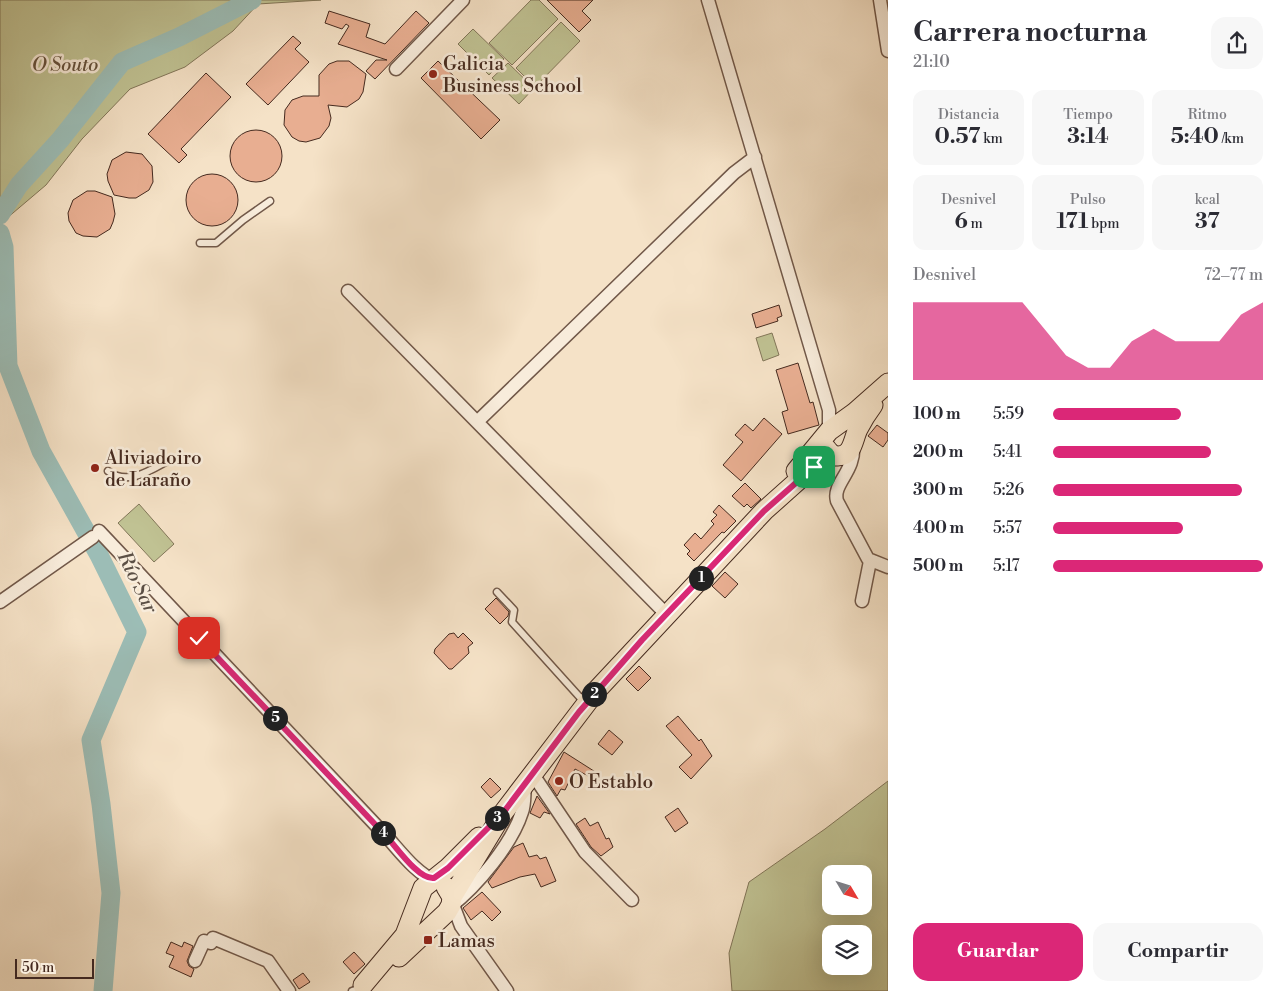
<!DOCTYPE html>
<html lang="es">
<meta charset="utf-8">
<style>
body{margin:0;font-family:"Libre Bodoni",serif;background:#f7f7f7;color:#2b2b33;height:100vh;display:flex;flex-direction:column;font-size:19px;white-space:nowrap}
*{box-sizing:border-box;margin:0}
p{font-size:16px;color:#7c7c81}
.icon{flex:none;width:28px;height:28px;fill:none;stroke:currentColor;stroke-width:2;stroke-linecap:round;stroke-linejoin:round}
.map{position:relative;flex:1;overflow:hidden}
.side{display:flex;flex-direction:column;background:#fff;width:400px}
.side>*{flex:none}
.needle{width:32px;rotate:128deg}
.tools{position:absolute;left:822px;top:865px;display:grid;gap:10px}
.tools a{display:grid;place-items:center;width:50px;height:50px;border-radius:10px;background:#fff;box-shadow:0 5px 20px #0002;font-size:25px}
.scale{position:absolute;left:15px;bottom:12px;width:79px;box-sizing:border-box;padding-left:5px;border:2px solid #452a1f;border-top:0;font-size:14px;line-height:18px;white-space:nowrap;color:#452a1f;-webkit-text-stroke:4px #f8ecdb;paint-order:stroke}
.pin{position:absolute;display:grid;place-items:center;width:42px;height:42px;color:#fff;margin:-21px;border-radius:10px;box-shadow:0 2px 8px #0006}
.km{position:absolute;width:25px;height:25px;margin:-12px;border-radius:50%;background:#222;color:#fff;font-size:14px;line-height:25px;text-align:center}
.round{display:grid;place-items:center;flex:none;width:52px;height:52px;border-radius:15px;background:#f7f7f7}
.head{display:flex;align-items:center;justify-content:space-between;height:85px;padding:0 25px}
h1{font-size:28px;font-weight:700;line-height:38px}
.metrics{display:grid;grid-template-columns:repeat(3,1fr);gap:8px;height:85px;padding:5px 25px}
.metrics div{display:grid;align-content:center;border-radius:12px;background:#f7f7f7;text-align:center}
.metrics b{font-size:21px;font-weight:700}
.metrics small{font-size:14px;font-weight:400}
.metrics p{font-size:14px}
.chart{height:140px;padding:10px 25px}
.chart p{display:flex;justify-content:space-between}
.chart svg{width:100%;height:90px;margin-top:5px;fill:#db2777;opacity:.7}
.primary-button{display:flex;gap:10px;margin-top:auto;padding:10px 25px}
.primary-button a{flex:1;height:58px;border-radius:15px;background:#db2777;color:#fff;font-size:20px;font-weight:700;line-height:58px;text-align:center}
.primary-button a+a{background:#f7f7f7;color:#2b2b33}
ul{padding:0 25px;list-style:none;font-size:16px}
li{display:grid;grid-template-columns:80px 60px 1fr;align-items:center;height:38px}
li i{height:12px;border-radius:6px;background:#db2777}
main{display:flex;flex:1;min-height:0}
.map>svg:first-child{display:block}
.green{fill:#c0c293;stroke:#827659;fill-rule:evenodd}
.lines{fill:none;stroke-linecap:round;stroke-linejoin:round}
.river{stroke:#9cbdb6;stroke-width:19}
.building{fill:#e8ae91;stroke:#452a1f}
.lane-casing{stroke:#715849;stroke-width:9}
.street-casing{stroke:#715849;stroke-width:15}
.primary-casing{stroke:#452a1f;stroke-width:21}
.lane{stroke:#f8ecdb;stroke-width:6}
.street{stroke:#f8ecdb;stroke-width:12}
.primary{stroke:#f5e2c7;stroke-width:19}
.route-casing{stroke:#fff;stroke-width:10}
.route{stroke:#db2777;stroke-width:6}
.poi-dot{fill:#8f2418;stroke:#f8ecdb;stroke-width:2}
.labels{text-anchor:middle;stroke-width:5;stroke-linejoin:round;paint-order:stroke}
.poi-label{font-size:19px;fill:#452a1f;stroke:#f8ecdb;text-anchor:start}
.park-label{font-size:19px;font-style:italic;fill:#64503c;stroke:#f8ecdb}
.water-label{font-size:20px;font-style:italic;fill:#5b4f45;stroke:#f8ecdb}
</style>
<main>
<div class="map">
<svg width="888" height="991" viewBox="0 0 888 991">
<rect width="100%" height="100%" fill="#f5e2c7"/>
<filter id="stains"><feTurbulence type="fractalNoise" baseFrequency=".004" numOctaves="4"/><feColorMatrix values="0 0 0 0 .2 0 0 0 0 .09 0 0 0 0 .02 0 0 0 .5 -.17"/></filter>
<radialGradient id="worn" r=".72"><stop offset=".6" stop-color="#630" stop-opacity="0"/><stop offset="1" stop-color="#630" stop-opacity=".3"/></radialGradient>
<path class="green" d="M0 0H321L258 4 233 31 185 67 130 89 82 139 46 185 0 224Z
M531 0H539L558 19 512 65 489 43Z
M561 22 580 41 535 87 516 68Z
M473 29 504 59 489 75 458 44Z
M508 63 534 88 519 104 492 78Z
M772 333 779 355 763 361 756 338Z
M139 504 174 544 154 562 118 523Z
M888 781V991H732L729 953 749 882 825 829ZM831 874H864V906H831ZM831 934H864V966H831Z"/>
<g class="lines">
<path class="river" d="M0 215 19 185 60 140 122 62 179 37 252 0
M0 233 4 247 8 366 41 451 99 555 137 632 91 740 101 804 111 893 103 991"/>
</g>
<path class="building" d="M547 0H593L582 11 591 20 579 32Z
M329 11 370 24 366 37 385 44 416 11 429 23 375 79 366 71 376 60H387L338 44 349 26 346 24 342 29 325 23Z
M293 36 301 43 295 49 309 62 268 105 246 84Z
M337 61H349L366 74 363 92 359 99 347 107 328 105 331 118 329 126 320 138 306 142 299 141 292 137 284 125 285 110 292 100 303 96H319V75L329 64Z
M438 61 500 120 481 139 421 78Z
M206 73 231 97 181 149 187 155 179 163 148 134Z
M230 156a26 26 0 1 1 52 0a26 26 0 1 1-52 0Z
M126 152 142 154 152 166 153 182 149 190 136 198H129L114 195 108 181 107 174 112 160Z
M186 200a26 26 0 1 1 52 0a26 26 0 1 1-52 0Z
M87 191H95L112 197 115 214 113 222 110 229 97 237 83 236 76 233 69 221 68 213 73 200Z
M779 305 782 316 777 318 778 321 756 328 752 314Z
M798 363 810 403 813 402 819 425 788 434 782 412 788 410 776 370Z
M764 418 782 434 741 481 723 465 743 442 735 435 745 424 753 431Z
M877 425 888 433V440L883 447 868 436Z
M745 483 761 499 751 508 747 504 744 507 732 496Z
M719 505 736 521 724 533 722 532 694 561 687 554 690 551 684 545 695 533 701 539 714 524 711 521 717 515 713 512Z
M725 572 738 584 725 598 712 586Z
M496 598 509 612 508 616 500 624 485 609Z
M454 633 458 638 463 633 473 643 468 647 469 653 452 669H449L434 653 435 649 449 634Z
M639 666 651 678 638 691 626 679Z
M678 716 699 741 701 739 712 756 691 779 679 767 692 755 666 726Z
M609 730 623 742 612 755 598 744Z
M564 752 597 773 594 779 575 769 565 790 561 789 557 796 548 782Z
M490 778 501 789 491 798 481 787Z
M537 796 550 814 544 812 540 818 530 813Z
M678 808 688 823 675 832 665 817Z
M585 818 590 826 598 822 606 839 609 838 613 847 601 856 591 847 576 824Z
M523 843 529 857 537 855 540 859 546 857 556 881 541 887 535 874 520 877 492 888 488 882 514 847Z
M482 892 501 912 492 921 482 911 471 920 463 908Z
M171 942 182 947 184 942 193 946 187 961 189 966 194 969 191 977 169 967 174 956 166 953Z
M354 952 365 964 354 974 343 962Z
M303 973 310 982 299 989 293 980Z"/>
<g class="lines">
<g class="lane-casing">
<path id="lane" d="M200 243H216L243 220 270 201
M108 471C128 487 152 469 171 459
M497 592 514 610 512 622 585 703
M352 991 358 989"/>
</g>
<g class="street-casing">
<path id="street" d="M708 0 829 410V431
M880 0 888 51
M396 69 463 0
M348 291 666 614
M477 422 734 173 755 157
M853 444C856 472 832 483 837 501L868 559 888 567
M99 531 387 837C403 855 416 873 438 883
M862 601 870 561
M0 602 93 537
M532 773 585 852 632 900
M452 902 461 926 507 991
M450 907C477 886 512 844 522 812 525 804 524 794 525 785
M195 961 204 941 211 943 213 938 268 961 289 991"/>
</g>
<g class="primary-casing">
<path id="primary" d="M826 448C829 452 832 456 838 456 853 456 853 439 858 429 862 421 867 413 873 405
M796 471 829 431 854 413 888 383
M452 897 503 813 596 691 764 511 811 469 834 455
M399 957 447 912 451 905 452 897 446 887
M363 985 405 935 423 888 448 868 479 837"/>
</g>
<use href="#lane" class="lane"/>
<use href="#street" class="street"/>
<use href="#primary" class="primary"/>
</g>
<g class="lines">
<g class="route-casing">
<path id="route" d="M199 638 387 837C397 848 419 880 434 878L448 868 503 813 579 712 642 640 764 511 814 467"/>
</g>
<use href="#route" class="route"/>
</g>
<g class="poi-dot">
<circle cx="433" cy="74" r="5"/>
<circle cx="95" cy="468" r="5"/>
<circle cx="559" cy="781" r="5"/>
<rect x="423" y="935" width="10" height="10" rx="2.5"/>
</g>
<g class="labels">
<g class="poi-label">
<text x="443" y="70">Galicia<tspan x="443" dy="22">Business School</tspan></text>
<text x="105" y="464">Aliviadoiro<tspan x="105" dy="22">de Laraño</tspan></text>
<text x="569" y="788">O Establo</text>
<text x="438" y="947">Lamas</text>
</g>
<g class="park-label">
<text x="65" y="71">O Souto</text>
</g>
<g class="water-label">
<text transform="translate(138 582) rotate(64)" y="7">Río Sar</text>
</g>
</g>
<rect width="100%" height="100%" filter="url(#stains)"/>
<rect width="100%" height="100%" fill="url(#worn)"/>
</svg>
<div class="tools">
<a><svg class="needle" viewBox="-14 -14 28 28"><path d="M0-13l5 13h-10z" fill="#e53935"/><path d="M0 13l5-13h-10z" fill="#7c7c81"/></svg></a>
<a><svg class="icon" aria-label="layers" viewBox="0 0 24 24"><path d="M12 4l9 5-9 5-9-5zM3 14l9 5 9-5"/></svg></a>
</div>
<div class="scale">50 m</div>
<div class="pin" style="left:814px;top:467px;background:#1e9e55"><svg class="icon" aria-label="arrive" viewBox="0 0 24 24"><path d="M6 21V4h12l-3 4 3 4H6"/></svg></div>
<div class="pin" style="left:199px;top:638px;background:#d93025"><svg class="icon" aria-label="check" viewBox="0 0 24 24"><path d="M5 12l5 5 9-10"/></svg></div>
<b class="km" style="left:701px;top:578px">1</b>
<b class="km" style="left:594px;top:694px">2</b>
<b class="km" style="left:497px;top:818px">3</b>
<b class="km" style="left:383px;top:833px">4</b>
<b class="km" style="left:275px;top:718px">5</b>
</div>
<section class="side">
<div class="head"><div><h1>Carrera nocturna</h1><p>21:10</p></div><a class="round"><svg class="icon" aria-label="share" viewBox="0 0 24 24"><path d="M12 15V3M7 8l5-5 5 5M5 13v7h14v-7"/></svg></a></div>
<div class="metrics">
<div><p>Distancia</p><b>0.57<small> km</small></b></div>
<div><p>Tiempo</p><b>3:14</b></div>
<div><p>Ritmo</p><b>5:40<small> /km</small></b></div>
</div>
<div class="metrics">
<div><p>Desnivel</p><b>6<small> m</small></b></div>
<div><p>Pulso</p><b>171<small> bpm</small></b></div>
<div><p>kcal</p><b>37</b></div>
</div>
<div class="chart"><p><span>Desnivel</span>72–77 m</p>
<svg viewBox="0 0 160 44" preserveAspectRatio="none"><path d="M0 44V6L10 6L20 6L30 6L40 6L50 6L60 19L70 32L80 38L90 38L100 25L110 19L120 25L130 25L140 25L150 12L160 6V44z"/></svg>
</div>
<ul>
<li><b>100 m</b>5:59<i style="width:61%"></i></li>
<li><b>200 m</b>5:41<i style="width:75%"></i></li>
<li><b>300 m</b>5:26<i style="width:90%"></i></li>
<li><b>400 m</b>5:57<i style="width:62%"></i></li>
<li><b>500 m</b>5:17<i style="width:100%"></i></li>
</ul>
<div class="primary-button"><a>Guardar</a><a>Compartir</a></div>
</section>
</main>
